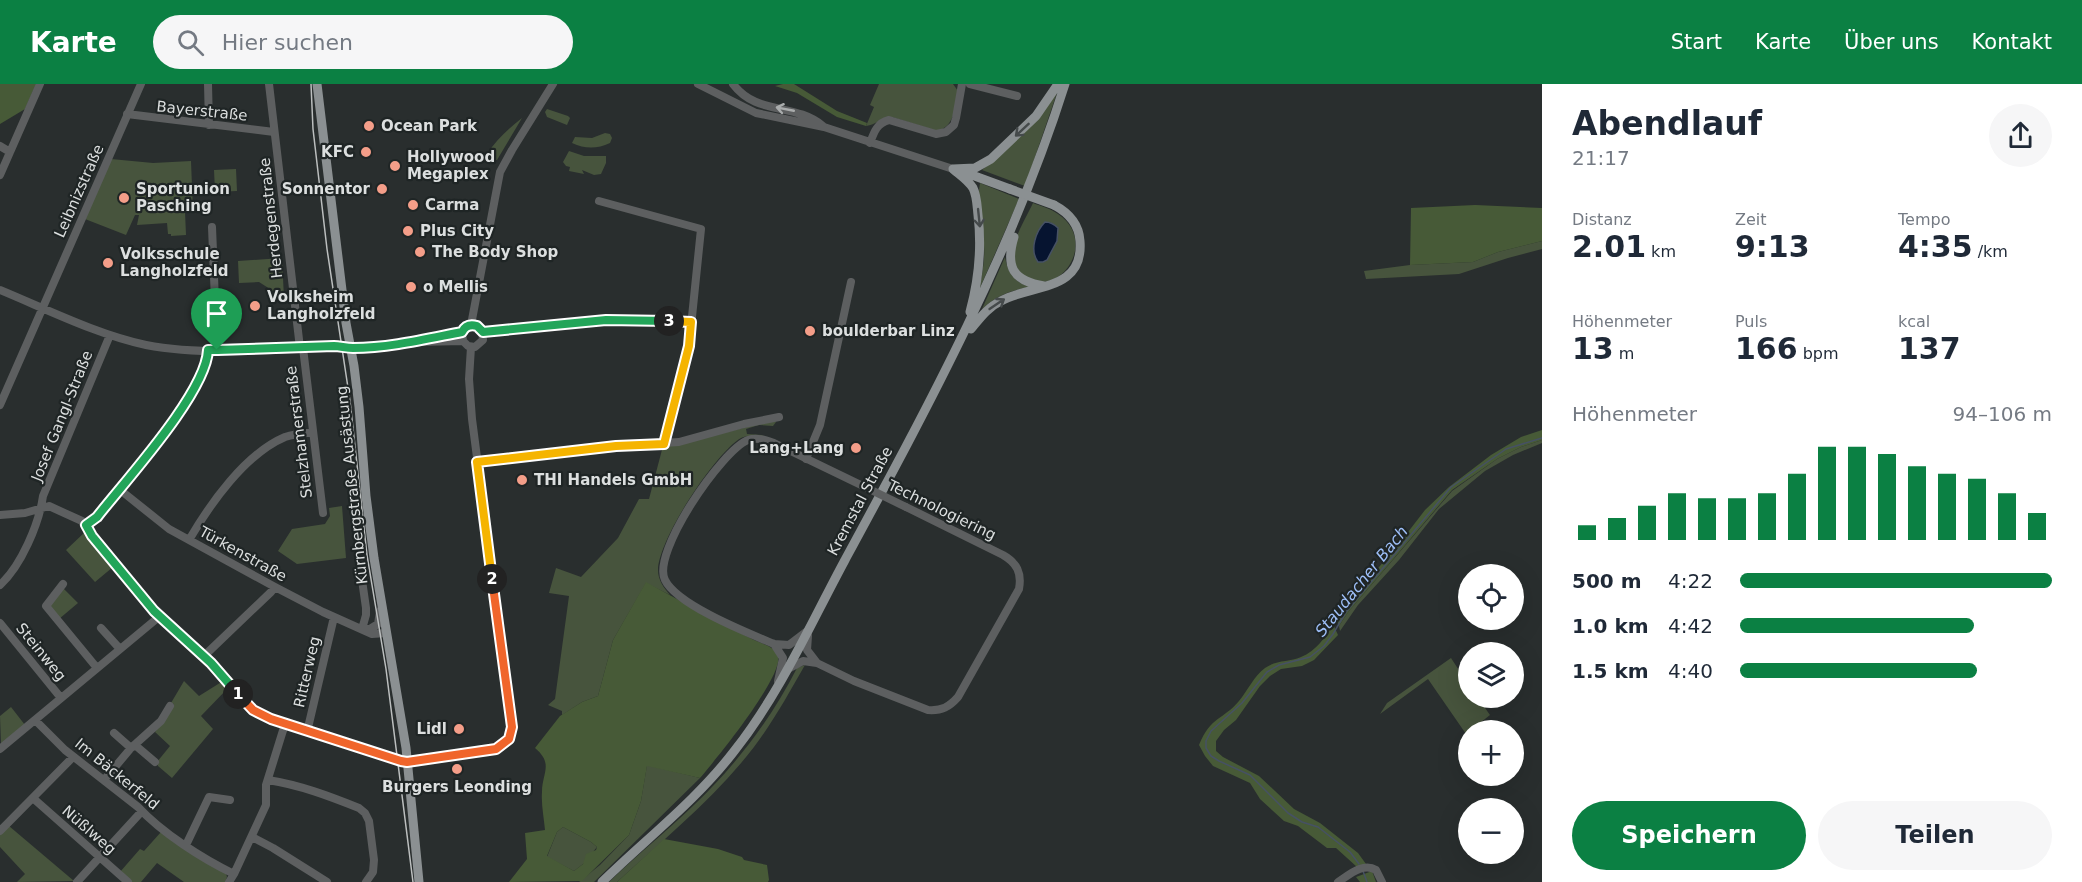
<!DOCTYPE html>
<html lang="de">
<meta charset="utf-8">
<style>
body{margin:0;font-family:"DejaVu Sans",sans-serif;background:#f6f6f7;color:#1f2937;height:100vh;display:flex;flex-direction:column;font-size:22px;white-space:nowrap}
*{box-sizing:border-box;margin:0}
p{font-size:20px;color:#747a83}
.icon{flex:none;width:33px;height:33px;fill:none;stroke:currentColor;stroke-width:2;stroke-linecap:round;stroke-linejoin:round}
.map{position:relative;flex:1;overflow:hidden}
.details{display:flex;flex-direction:column;background:#fff;width:540px}
.details>*{flex:none}
.buttons{position:absolute;left:1458px;top:480px;display:grid;gap:12px}
.buttons a{display:grid;place-items:center;width:66px;height:66px;border-radius:50%;background:#fff;box-shadow:0 6px 24px #0002;font-size:30px}
.pin{position:absolute;display:grid;place-items:center;width:51px;height:51px;color:#fff;margin:-62px -26px;border-radius:50% 50% 50% 0;rotate:-45deg;box-shadow:0 0 6px #0007}
.pin .icon{rotate:45deg}
.km{position:absolute;width:30px;height:30px;margin:-15px;border-radius:50%;background:#222;color:#fff;font-size:16px;line-height:30px;text-align:center}
.round{display:grid;place-items:center;flex:none;width:63px;height:63px;border-radius:32px;background:#f6f6f7}
.summary{display:flex;align-items:center;justify-content:space-between;height:102px;padding:0 30px}
h1{font-size:33px;font-weight:700;line-height:45px}
.stats{display:grid;grid-template-columns:repeat(3,1fr);gap:9px;height:102px;padding:6px 30px}
.stats div{display:grid;align-content:center}
.stats b{font-size:30px;font-weight:700}
.stats small{font-size:16px;font-weight:400}
.stats p{font-size:16px}
.chart{height:168px;padding:12px 30px}
.chart p{display:flex;justify-content:space-between}
.chart svg{width:100%;height:108px;margin-top:6px;stroke:#0b8043;stroke-width:6}
.primary-button{display:flex;gap:12px;margin-top:auto;padding:12px 30px}
.primary-button a{flex:1;height:69px;border-radius:36px;background:#0b8043;color:#fff;font-size:24px;font-weight:700;line-height:69px;text-align:center}
.primary-button a+a{background:#f6f6f7;color:#1f2937}
ul{padding:0 30px;list-style:none;font-size:20px}
li{display:grid;grid-template-columns:96px 72px 1fr;align-items:center;height:45px}
li i{height:15px;border-radius:8px;background:#0b8043}
header{display:flex;align-items:center;gap:36px;box-sizing:border-box;height:84px;padding:0 30px;background:#0b8043;color:#fff}
header strong{font-size:28px}
nav{display:flex;gap:33px;margin-inline-start:auto;font-size:21px}
.search{width:420px;height:54px;background:#f6f6f7;display:flex;align-items:center;gap:15px;box-sizing:border-box;padding:0 21px;border-radius:33px;color:#747a83;font-size:22px}
main{display:flex;flex:1;min-height:0}
.map>svg:first-child{display:block}
.green{fill:#47543d}
.forest{fill:#475a37;fill-rule:evenodd}
.water{fill:#061430;stroke:#465164;stroke-width:1.5}
.lines{fill:none;stroke-linecap:round;stroke-linejoin:round}
.stream{stroke:#465164;stroke-width:1.5}
.minor{stroke:#5d5f60;stroke-width:8}
.major{stroke:#8b9092;stroke-width:9}
.tram{stroke:#bcbfbf;stroke-width:1.5}
.minor-bridge{stroke:#5d5f60;stroke-width:8}
.major-bridge{stroke:#8b9092;stroke-width:9}
.oneway{stroke:#a9acac}
.oneway2{stroke:#454a4b}
.split-1-casing{stroke:#fff;stroke-width:12}
.split-2-casing{stroke:#fff;stroke-width:12}
.split-3-casing{stroke:#fff;stroke-width:12}
.split-4-casing{stroke:#fff;stroke-width:12}
.split-1{stroke:#22a559;stroke-width:8}
.split-2{stroke:#f0652b;stroke-width:8}
.split-3{stroke:#f5b400;stroke-width:8}
.split-4{stroke:#22a559;stroke-width:8}
.poi-dot{fill:#f49e89;stroke:#1f2525;stroke-width:2}
.labels{text-anchor:middle;stroke-width:4.5;stroke-linejoin:round;paint-order:stroke}
.street-label{font-size:15px;fill:#dcdfdf;stroke:#1f2525}
.poi-label{font-size:15px;font-weight:bold;fill:#dcdfdf;stroke:#1f2525;text-anchor:start}
.water-label{font-size:16px;font-style:italic;fill:#9ebff8;stroke:#1f2525}
</style>
<header>
<strong>Karte</strong>
<div class="search"><svg class="icon" aria-label="search" viewBox="0 0 24 24"><circle cx="10" cy="10" r="6"/><path d="M15 15l6 6"/></svg>Hier suchen</div>
<nav><a>Start</a><a>Karte</a><a>Über uns</a><a>Kontakt</a></nav>
</header>
<main>
<div class="map">
<svg width="1542" height="798" viewBox="0 0 1542 798">
<rect width="100%" height="100%" fill="#292e2e"/>
<path class="green" d="M879 0H953L958 7C955 22 955 43 937 47L892 33C881 33 876 41 866 42L874 23 870 21Z
M1059 3 1025 102 982 86C1012 61 1040 37 1059 3Z
M547 25 568 32 570 34 567 41 547 33 545 28Z
M522 34 497 76 489 77 487 70C496 56 509 44 522 34Z
M605 49 610 50 612 54 610 59C597 65 585 65 572 59L575 53 592 54Z
M569 67 584 72H606V79L601 90 594 91 582 86 584 90 569 87 570 83 566 82 563 78Z
M111 75 153 79 191 77 193 128H185L186 151 171 152V150H168L167 139 137 141 139 131H135L126 151 85 135Z
M236 85 237 107 215 108 214 86Z
M980 99 1019 115 979 206C982 191 985 177 984 162 984 142 976 120 980 99Z
M1033 119C1041 122 1051 125 1058 130 1100 158 1058 218 1023 191 1017 186 1013 179 1013 171 1013 154 1026 134 1033 119Z
M1542 157V165L1508 174 1459 190 1366 195 1364 187 1410 181 1473 178 1498 168Z
M1005 173C1008 189 1014 198 1030 203 1011 206 996 212 982 225Z
M282 174 284 214 259 198 239 199 238 177Z
M774 336 776 338 773 342 759 341 746 345 747 350 762 351 768 355C759 353 750 350 741 354 715 369 658 456 658 486 658 496 664 504 670 511L646 499 613 556 598 612 582 618 562 631V627L548 621 555 615 569 512 549 509 556 484 581 493 618 454 639 415H649L663 362 681 360Z
M1542 356V359L1513 371 1485 387 1439 425 1399 476 1358 521 1340 547 1339 542 1349 527 1452 407 1497 375 1521 363Z
M342 422 346 474 297 480 278 467 292 445 325 440 330 432 329 424Z
M85 448 113 483 95 498 66 466Z
M63 504 78 519 59 535 50 524 51 519Z
M1451 574 1468 600V614H1478L1490 631 1466 650 1428 595 1380 630 1387 619Z
M805 581C789 609 773 638 754 663 715 714 664 755 617 798H609C637 771 667 747 695 720 736 681 771 635 797 584Z
M184 597 199 612 223 597 228 604 201 632 213 645 172 694 158 682 157 678 170 662 155 648 174 620 171 619Z
M11 623 25 641 1 660 0 632Z
M647 681 700 694 594 798H579L600 781 629 751 641 717Z
M9 742 74 797 17 798 25 790 0 763V750Z
M563 743 591 758 597 763 583 780 574 787 547 773 557 748Z
M161 748 226 789 227 793 225 798H184L157 779 141 798H132L120 788 140 765 144 767Z"/>
<path class="forest" d="M0 0H36L25 25 0 40Z
M783 0H794L837 27 867 39 866 42 837 33 797 9 775 2Z
M1475 121 1542 124V157L1498 168 1473 178 1410 181 1411 124Z
M1542 346V356L1521 363 1497 375 1452 406 1349 527 1339 542 1335 534 1398 461 1425 426 1449 403 1491 371 1521 353Z
M646 498C681 517 716 537 752 555 760 559 775 563 778 571 785 591 715 677 700 694L647 682 641 717 629 751 582 797 509 798 527 775 525 749 545 746C544 734 541 720 542 708 542 689 554 680 535 664L560 632 582 618 598 612 613 556ZM563 743 591 758 597 763 596 766 586 770 583 780 574 787 547 772 557 748Z
M1333 540 1338 551 1314 576 1302 582 1281 585 1270 592 1260 602 1236 636 1224 646 1216 657V667L1223 673 1259 692 1294 725 1320 739 1358 769 1366 780 1357 783 1336 764H1327L1298 742 1284 737 1260 715 1250 699 1213 682 1205 672 1199 661C1211 632 1223 636 1239 617 1248 606 1254 592 1265 584 1276 576 1289 578 1301 573 1316 567 1325 554 1333 540Z
M664 755 718 765 742 773 744 776 767 781 769 796 768 798H617Z
M1372 787 1376 798H1360L1356 793Z"/>
<path class="water" d="M1045 138C1051 138 1054 140 1058 144L1057 157 1047 176 1043 178H1038C1029 166 1036 147 1045 138Z"/>
<g class="lines">
<path class="stream" d="M1359 780 1350 768 1318 743 1302 738 1288 729 1250 691 1219 677 1211 672 1206 664V657L1211 647 1242 619 1267 588 1279 581 1310 573 1324 562 1333 550 1346 528 1451 403 1506 365 1542 354
M1363 787 1367 798"/>
<path class="minor" d="M208 0 209 41
M269 0 300 264
M698 0 756 29 824 43 953 85
M733 0C757 32 794 18 823 42
M970 0 1017 12
M127 30 274 48
M870 59C874 48 877 39 889 36L936 50 946 48 954 41 956 34 962 0
M0 62 10 68
M0 91 40 0
M599 117 701 145 689 262 664 360
M212 143 217 266
M0 206C46 225 98 251 146 261 202 272 276 266 334 262L363 264 416 258 463 257 468 262 475 263 483 256 482 246 477 242H468L462 248 463 257
M471 241 500 88 512 66 553 0
M483 248 606 236 647 235 691 238
M422 256 462 248
M303 264 323 429
M0 321 141 0
M806 375 820 341 851 198
M477 378 616 362 679 358 744 340 779 333
M119 405 169 445 275 503 323 528 372 550 386 549
M0 431 25 429 49 422 82 437 116 483 155 527 211 579 248 621 271 635 341 659 407 678 496 665 509 655 512 643 472 335 469 295 471 263
M86 441 97 433C125 397 206 309 208 266
M189 456C210 420 245 370 285 353 294 350 304 349 313 348
M359 475 366 524V531L362 545
M63 500 46 522 97 584
M0 501C21 482 39 440 43 412L110 251
M0 539 61 614
M101 544 120 565
M363 545H370L378 540 380 527
M806 548 789 561 774 560C748 549 677 521 665 496 651 469 722 366 748 356 757 353 765 356 774 359L863 402
M808 552 807 566 817 579
M774 560 783 574 778 597
M204 572 271 508 275 503
M788 585 803 577 817 579 854 597 928 626C942 627 949 623 958 613L1019 505C1022 489 1017 479 1003 471L906 423
M35 636 65 666 138 723C162 749 203 775 234 790L229 798
M307 648 334 533
M114 649 131 664
M135 661 155 678
M0 665 160 532
M104 696 131 664 161 637 170 622
M268 696C300 701 329 712 359 724L365 729 369 737 374 776 373 788 366 798
M34 715 128 798
M0 747 73 673
M252 753 273 764 327 798
M186 761 209 713 230 716
M234 790 266 721V701L285 640
M77 798 142 727
M1338 798C1349 791 1363 778 1376 786L1382 798"/>
<path class="major" d="M317 0 346 239 354 282 359 323 366 412 374 474 406 664 419 798
M953 85C960 91 968 96 973 104 977 112 977 122 978 131 982 165 979 195 970 228
M953 85 975 84 991 75 1036 32 1058 0
M961 87 1010 105
M1014 153C1005 183 1013 197 1044 202
M971 245C980 234 988 223 1001 217 1031 200 1084 208 1080 157 1079 140 1069 129 1054 121
M602 798C647 754 697 716 735 666 780 609 811 539 845 476 929 321 1012 168 1065 0"/>
<path class="tram" d="M311 0 313 45 327 165 350 317 367 471 386 585 413 798"/>
<path class="minor-bridge" d="M863 402 906 423"/>
<path class="major-bridge" d="M1010 105 1054 121"/>
</g>
<defs><path id="oneway-shaft" d="M-6 0H5M1.5-3L5.5 0L1.5 3" fill="none" stroke-width="1.6" stroke-linecap="round" stroke-linejoin="round" transform="scale(1.5)"/></defs>
<use class="oneway" href="#oneway-shaft" transform="translate(785 25) rotate(-169)"/>
<g class="oneway2">
<use href="#oneway-shaft" transform="translate(1022 46) rotate(137)"/>
<use href="#oneway-shaft" transform="translate(979 134) rotate(84)"/>
<use href="#oneway-shaft" transform="translate(997 220) rotate(-34)"/>
</g>
<g class="lines">
<g class="split-1-casing">
<path id="split-1" d="M217 266H208C206 309 125 397 97 433L86 441 92 452 154 527 211 579 238 610"/>
</g>
<g class="split-2-casing">
<path id="split-2" d="M238 610 253 626 271 635 401 677 407 678 496 665 509 655 512 643 492 495"/>
</g>
<g class="split-3-casing">
<path id="split-3" d="M492 495 477 378 616 362 664 360 689 262 691 238 669 237"/>
</g>
<g class="split-4-casing">
<path id="split-4" d="M217 266 334 262C340 262 346 264 353 264 389 264 426 255 462 248 465 242 470 240 477 242L483 248 606 236 669 237"/>
</g>
<use href="#split-1" class="split-1"/>
<use href="#split-2" class="split-2"/>
<use href="#split-3" class="split-3"/>
<use href="#split-4" class="split-4"/>
</g>
<g class="poi-dot">
<circle cx="369" cy="42" r="6"/>
<circle cx="366" cy="68" r="6"/>
<circle cx="395" cy="82" r="6"/>
<circle cx="382" cy="105" r="6"/>
<circle cx="124" cy="114" r="6"/>
<circle cx="413" cy="121" r="6"/>
<circle cx="408" cy="147" r="6"/>
<circle cx="420" cy="168" r="6"/>
<circle cx="108" cy="179" r="6"/>
<circle cx="411" cy="203" r="6"/>
<circle cx="255" cy="222" r="6"/>
<circle cx="810" cy="247" r="6"/>
<circle cx="856" cy="364" r="6"/>
<circle cx="522" cy="396" r="6"/>
<circle cx="459" cy="645" r="6"/>
<circle cx="457" cy="685" r="6"/>
</g>
<g class="labels">
<g class="street-label">
<text transform="translate(202 27) rotate(6)" y="5">Bayerstraße</text>
<text transform="translate(79 107) rotate(-66)" y="5">Leibnizstraße</text>
<text transform="translate(271 134) rotate(-96)" y="5">Herdegenstraße</text>
<text transform="translate(62 332) rotate(-68)" y="5">Josef Gangl-Straße</text>
<text transform="translate(299 348) rotate(-97)" y="5">Stelzhamerstraße</text>
<text transform="translate(352 401) rotate(-96)" y="5">Kürnbergstraße Ausästung</text>
<text transform="translate(860 417) rotate(-62)" y="5">Kremstal Straße</text>
<text transform="translate(942 426) rotate(26)" y="5">Technologiering</text>
<text transform="translate(243 470) rotate(29)" y="5">Türkenstraße</text>
<text transform="translate(41 568) rotate(51)" y="5">Steinweg</text>
<text transform="translate(307 588) rotate(-77)" y="5">Ritterweg</text>
<text transform="translate(117 690) rotate(39)" y="5">Im Bäckerfeld</text>
<text transform="translate(89 746) rotate(41)" y="5">Nüßlweg</text>
</g>
<g class="poi-label">
<text x="381" y="47">Ocean Park</text>
<text x="354" y="73" text-anchor="end">KFC</text>
<text x="407" y="78">Hollywood<tspan x="407" dy="17">Megaplex</tspan></text>
<text x="136" y="110">Sportunion<tspan x="136" dy="17">Pasching</tspan></text>
<text x="370" y="110" text-anchor="end">Sonnentor</text>
<text x="425" y="126">Carma</text>
<text x="420" y="152">Plus City</text>
<text x="432" y="173">The Body Shop</text>
<text x="120" y="175">Volksschule<tspan x="120" dy="17">Langholzfeld</tspan></text>
<text x="423" y="208">o Mellis</text>
<text x="267" y="218">Volksheim<tspan x="267" dy="17">Langholzfeld</tspan></text>
<text x="822" y="252">boulderbar Linz</text>
<text x="844" y="369" text-anchor="end">Lang+Lang</text>
<text x="534" y="401">THI Handels GmbH</text>
<text x="447" y="650" text-anchor="end">Lidl</text>
<text x="457" y="708" text-anchor="middle">Burgers Leonding</text>
</g>
<g class="water-label">
<text transform="translate(1361 497) rotate(-51)" y="6">Staudacher Bach</text>
</g>
</g>
</svg>
<div class="buttons">
<a><svg class="icon" aria-label="locate" viewBox="0 0 24 24"><circle cx="12" cy="12" r="6"/><path d="M12 2v4M12 18v4M2 12h4M18 12h4"/></svg></a>
<a><svg class="icon" aria-label="layers" viewBox="0 0 24 24"><path d="M12 4l9 5-9 5-9-5zM3 14l9 5 9-5"/></svg></a>
<a>+</a>
<a>−</a>
</div>
<div class="pin" style="left:217px;top:266px;background:#1e9e55"><svg class="icon" aria-label="arrive" viewBox="0 0 24 24"><path d="M6 21V4h12l-3 4 3 4H6"/></svg></div>
<b class="km" style="left:238px;top:610px">1</b>
<b class="km" style="left:492px;top:495px">2</b>
<b class="km" style="left:669px;top:237px">3</b>
</div>
<section class="details">
<div class="summary"><div><h1>Abendlauf</h1><p>21:17</p></div><a class="round"><svg class="icon" aria-label="share" viewBox="0 0 24 24"><path d="M12 15V3M7 8l5-5 5 5M5 13v7h14v-7"/></svg></a></div>
<div class="stats">
<div><p>Distanz</p><b>2.01<small> km</small></b></div>
<div><p>Zeit</p><b>9:13</b></div>
<div><p>Tempo</p><b>4:35<small> /km</small></b></div>
</div>
<div class="stats">
<div><p>Höhenmeter</p><b>13<small> m</small></b></div>
<div><p>Puls</p><b>166<small> bpm</small></b></div>
<div><p>kcal</p><b>137</b></div>
</div>
<div class="chart"><p><span>Höhenmeter</span>94–106 m</p>
<svg viewBox="0 0 160 44" preserveAspectRatio="none"><path d="M5 44V38M15 44V35M25 44V30M35 44V25M45 44V27M55 44V27M65 44V25M75 44V17M85 44V6M95 44V6M105 44V9M115 44V14M125 44V17M135 44V19M145 44V25M155 44V33"/></svg>
</div>
<ul>
<li><b>500 m</b>4:22<i style="width:100%"></i></li>
<li><b>1.0 km</b>4:42<i style="width:75%"></i></li>
<li><b>1.5 km</b>4:40<i style="width:76%"></i></li>
</ul>
<div class="primary-button"><a>Speichern</a><a>Teilen</a></div>
</section>
</main>
